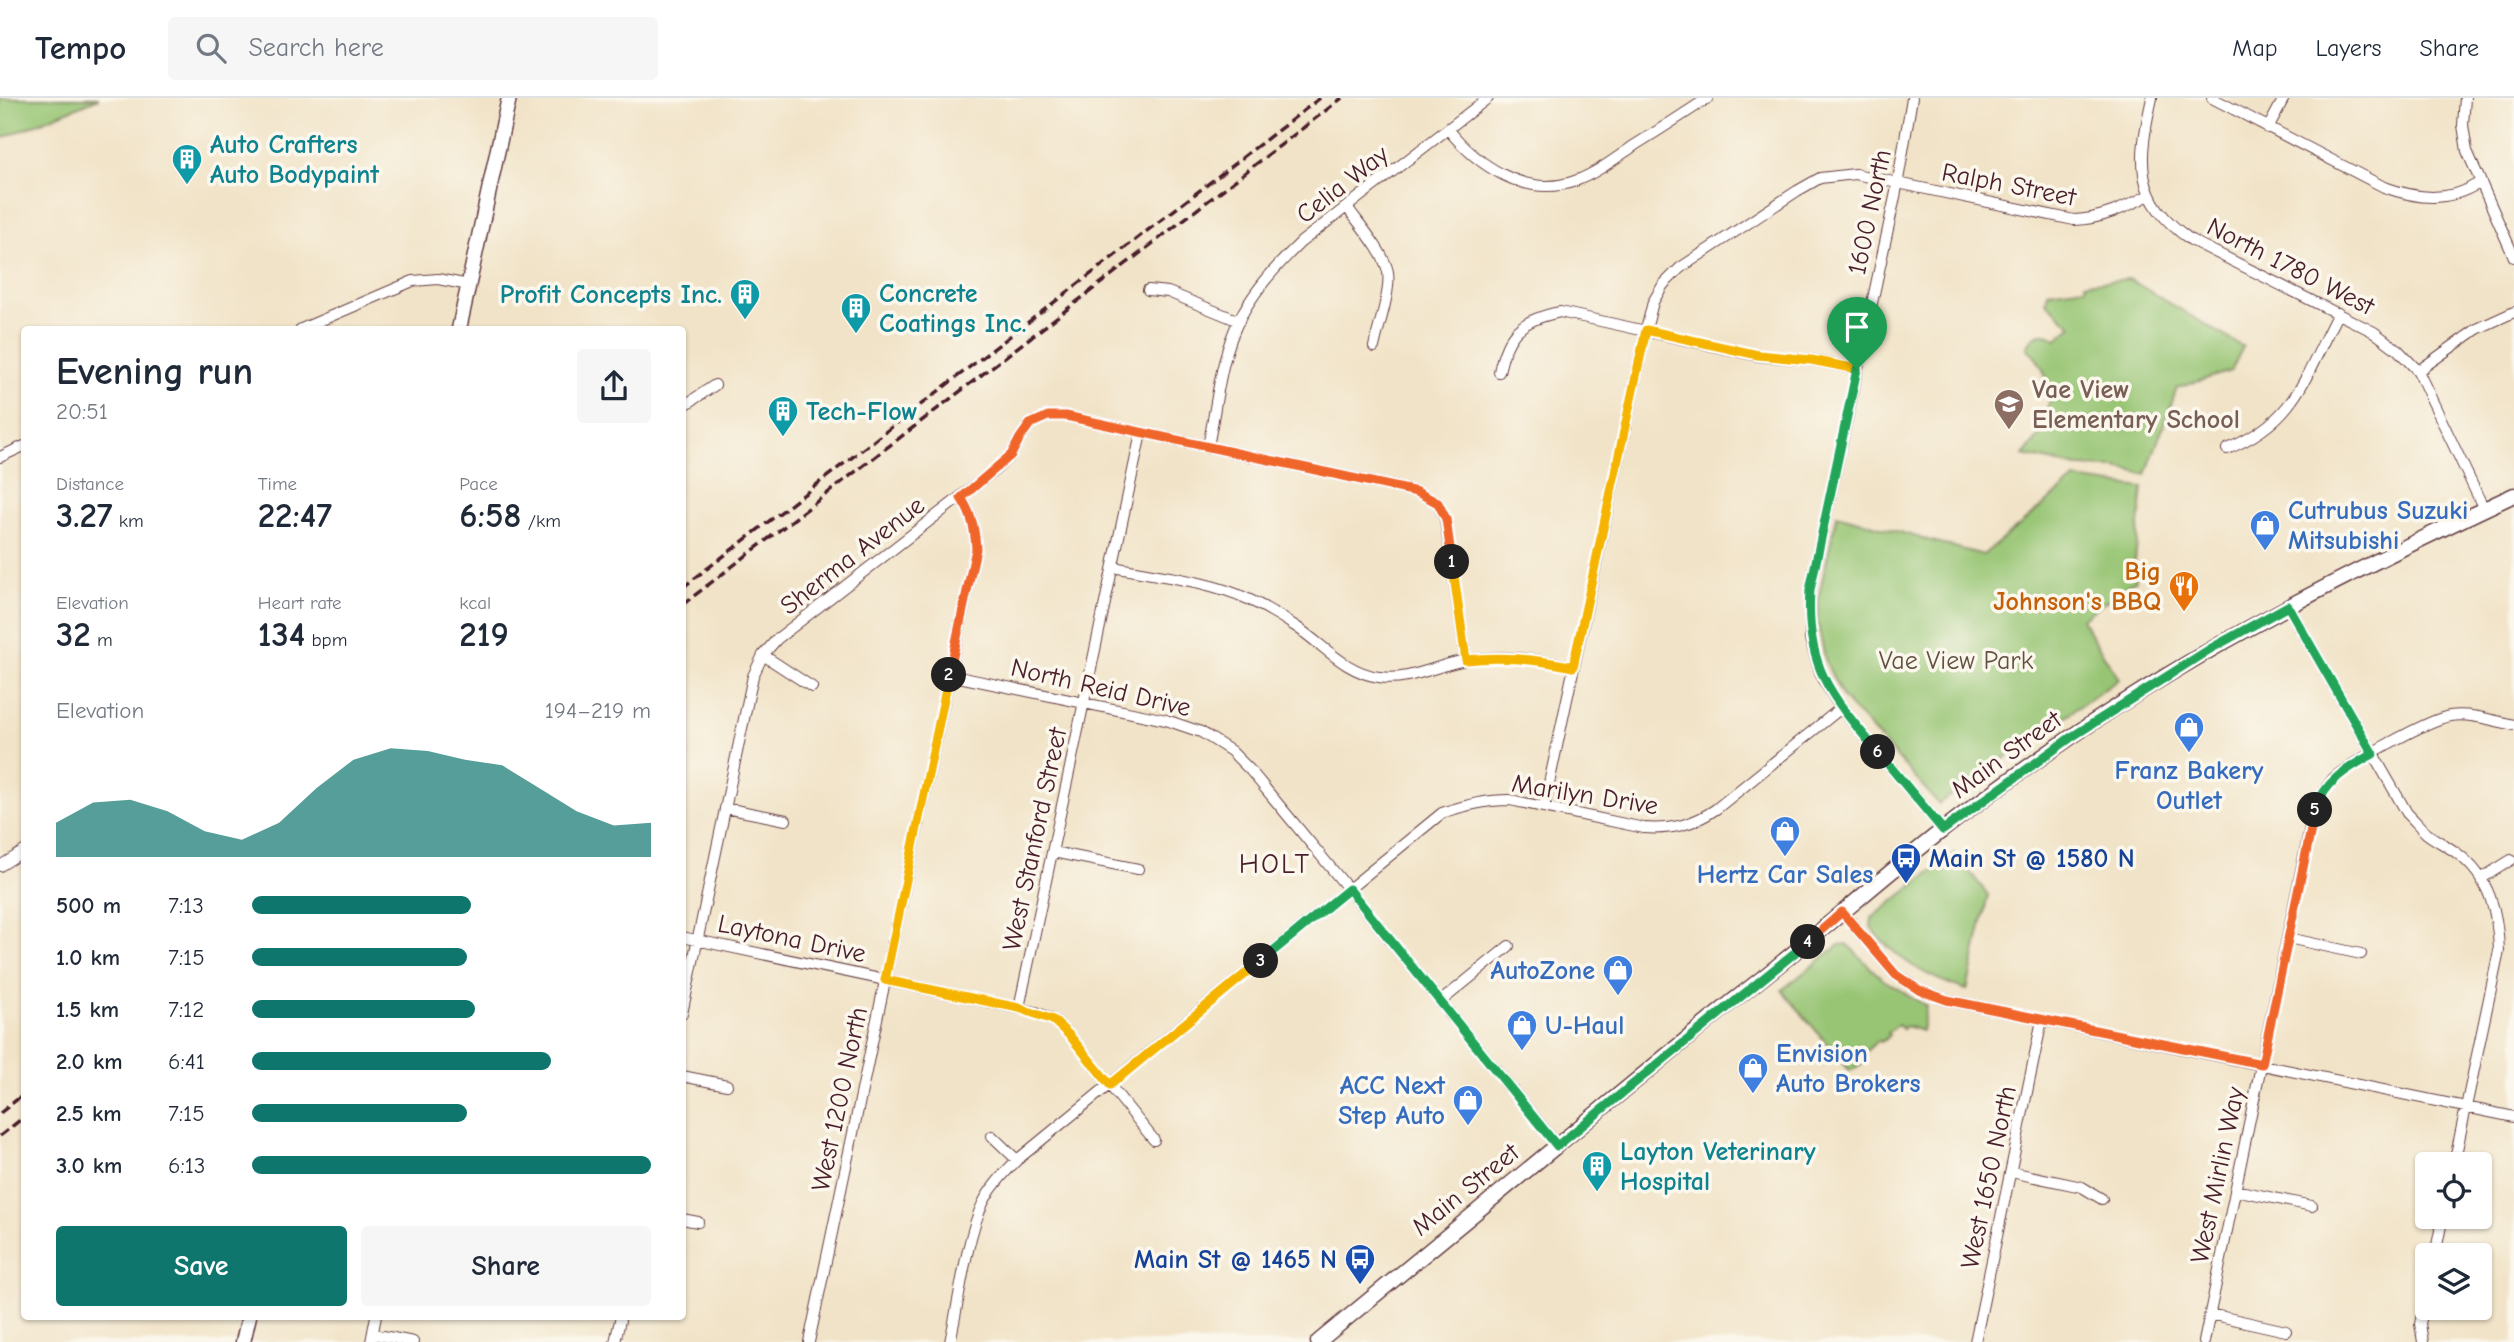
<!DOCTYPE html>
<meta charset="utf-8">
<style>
body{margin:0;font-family:"Comic Neue",sans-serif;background:#f6f6f7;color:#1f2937;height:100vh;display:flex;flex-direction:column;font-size:26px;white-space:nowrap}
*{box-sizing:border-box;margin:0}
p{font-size:23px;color:#747a83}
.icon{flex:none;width:38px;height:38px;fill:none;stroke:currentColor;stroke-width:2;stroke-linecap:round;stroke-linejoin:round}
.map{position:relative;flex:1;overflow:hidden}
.sheet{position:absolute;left:21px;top:228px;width:665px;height:994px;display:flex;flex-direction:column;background:#fff;border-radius:7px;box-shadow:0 2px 5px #0004}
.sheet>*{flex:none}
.fabs{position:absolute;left:2415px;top:1054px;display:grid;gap:14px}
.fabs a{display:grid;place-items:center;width:77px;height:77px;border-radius:7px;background:#fff;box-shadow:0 2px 5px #0004;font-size:35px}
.pin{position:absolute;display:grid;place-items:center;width:60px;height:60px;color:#fff;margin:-72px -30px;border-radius:50% 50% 50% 0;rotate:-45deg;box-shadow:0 0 7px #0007}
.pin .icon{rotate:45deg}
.km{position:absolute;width:35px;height:35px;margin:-18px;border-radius:50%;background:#222;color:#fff;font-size:19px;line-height:35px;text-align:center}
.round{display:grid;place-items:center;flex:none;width:74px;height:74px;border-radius:7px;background:#f6f6f7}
.head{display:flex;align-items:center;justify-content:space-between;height:119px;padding:0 35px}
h1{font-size:38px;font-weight:700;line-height:52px}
.figures{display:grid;grid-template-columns:repeat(3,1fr);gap:10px;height:119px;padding:7px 35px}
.figures div{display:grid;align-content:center}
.figures b{font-size:35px;font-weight:700}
.figures small{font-size:19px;font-weight:400}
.figures p{font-size:19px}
.chart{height:196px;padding:14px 35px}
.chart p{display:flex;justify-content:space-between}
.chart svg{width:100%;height:126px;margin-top:7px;fill:#0f766e;opacity:.7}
.primary-button{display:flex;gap:14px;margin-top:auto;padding:14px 35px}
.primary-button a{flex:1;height:80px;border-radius:7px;background:#0f766e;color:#fff;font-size:28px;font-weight:700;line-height:80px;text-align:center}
.primary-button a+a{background:#f6f6f7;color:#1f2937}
ul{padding:0 35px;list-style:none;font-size:23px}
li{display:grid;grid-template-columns:112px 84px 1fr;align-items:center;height:52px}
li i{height:18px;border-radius:9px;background:#0f766e}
header{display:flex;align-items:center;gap:42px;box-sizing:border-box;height:98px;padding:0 35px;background:#fff;border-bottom:2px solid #e0e1e3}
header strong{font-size:33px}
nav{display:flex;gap:38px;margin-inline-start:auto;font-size:24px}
.search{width:490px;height:63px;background:#f6f6f7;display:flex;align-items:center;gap:18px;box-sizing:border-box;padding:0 24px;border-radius:7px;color:#747a83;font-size:26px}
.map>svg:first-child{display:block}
.green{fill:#97c573;stroke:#70724f;stroke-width:2}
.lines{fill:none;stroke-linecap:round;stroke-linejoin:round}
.street-casing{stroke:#633c42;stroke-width:12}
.secondary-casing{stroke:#633c42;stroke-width:17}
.street{stroke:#fff;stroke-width:10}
.secondary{stroke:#fff;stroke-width:14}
.rail{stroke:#4a1f2b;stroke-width:3.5;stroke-dasharray:10 5;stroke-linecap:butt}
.split-1-casing{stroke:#fff;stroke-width:14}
.split-2-casing{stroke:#fff;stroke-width:14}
.split-3-casing{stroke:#fff;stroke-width:14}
.split-4-casing{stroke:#fff;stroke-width:14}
.split-5-casing{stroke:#fff;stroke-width:14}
.split-6-casing{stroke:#fff;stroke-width:14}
.split-7-casing{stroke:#fff;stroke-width:14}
.split-1{stroke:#f5b400;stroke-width:9}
.split-2{stroke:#f0652b;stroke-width:9}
.split-3{stroke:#f5b400;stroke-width:9}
.split-4{stroke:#22a559;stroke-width:9}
.split-5{stroke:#f0652b;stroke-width:9}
.split-6{stroke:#22a559;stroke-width:9}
.split-7{stroke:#22a559;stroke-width:9}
.labels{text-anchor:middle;stroke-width:7;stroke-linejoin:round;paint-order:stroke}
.culture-label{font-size:26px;font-weight:bold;fill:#0d838f;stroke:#fbf7ec;text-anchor:start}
.street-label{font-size:26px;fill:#4a1f2b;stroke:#fbf7ec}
.education-label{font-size:26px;font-weight:bold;fill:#785e54;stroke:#fbf7ec;text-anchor:start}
.shop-label{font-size:26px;font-weight:bold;fill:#366cbe;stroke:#fbf7ec;text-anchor:start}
.food-label{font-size:26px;font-weight:bold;fill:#c56008;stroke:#fbf7ec;text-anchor:end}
.park-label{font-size:26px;fill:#615141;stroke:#fbf7ec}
.transit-label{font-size:26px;font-weight:bold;fill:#164399;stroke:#fbf7ec;text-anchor:start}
.neighbourhood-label{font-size:28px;letter-spacing:2px;fill:#4a1f2b;stroke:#fbf7ec}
</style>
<header>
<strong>Tempo</strong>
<div class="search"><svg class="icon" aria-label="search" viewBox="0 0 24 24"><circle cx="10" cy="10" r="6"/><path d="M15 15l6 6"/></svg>Search here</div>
<nav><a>Map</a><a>Layers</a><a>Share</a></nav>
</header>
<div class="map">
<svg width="2514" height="1244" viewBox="0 0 2514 1244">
<rect width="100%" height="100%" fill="#fbf7ec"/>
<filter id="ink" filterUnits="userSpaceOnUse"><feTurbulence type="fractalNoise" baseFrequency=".0143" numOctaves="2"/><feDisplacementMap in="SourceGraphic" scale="14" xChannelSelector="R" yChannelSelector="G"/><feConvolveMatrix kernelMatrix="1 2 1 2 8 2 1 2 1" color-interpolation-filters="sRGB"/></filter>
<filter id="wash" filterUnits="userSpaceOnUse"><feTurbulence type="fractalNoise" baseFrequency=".00686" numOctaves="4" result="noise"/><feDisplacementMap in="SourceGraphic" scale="28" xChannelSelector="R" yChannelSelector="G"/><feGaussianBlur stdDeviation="1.57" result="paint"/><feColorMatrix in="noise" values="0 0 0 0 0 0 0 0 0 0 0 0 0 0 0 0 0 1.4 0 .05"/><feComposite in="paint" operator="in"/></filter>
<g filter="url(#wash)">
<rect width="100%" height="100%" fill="#f1e3c7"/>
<path class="green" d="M0 0H99L0 41Z
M2129 181 2243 249 2231 273 2177 290 2146 376 2116 370 2078 369 2023 357C2027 352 2035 344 2040 337 2056 308 2051 272 2027 250 2032 235 2044 232 2057 241L2072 228 2046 204 2048 194 2086 189 2085 185Z
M2075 381 2143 390 2134 472 2136 482 2081 521 2119 581 1939 706 1843 600 1826 565 1817 522 1820 492 1837 417 1983 457Z
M1955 755 1988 797 1967 892C1930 881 1895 862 1871 829L1872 820Z
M1847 846 1882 881 1926 908 1922 933 1906 928 1903 931 1898 926 1887 935 1889 937 1883 943H1877L1864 955 1866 958 1862 962 1864 964 1850 973 1782 892 1839 847Z"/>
</g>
<g filter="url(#ink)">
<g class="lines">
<g class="street-casing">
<path id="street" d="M1912 0 1896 94 1810 492V541L1822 580 1841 610 1943 732
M2152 0C2138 63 2133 102 2191 142L2374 234 2398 252 2418 273 2484 411
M2212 0 2384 89C2418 101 2447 105 2479 85
M2465 0 2463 27 2467 53 2514 159
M2268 30 2284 0
M1448 31C1477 67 1526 101 1575 83 1597 75 1616 60 1635 47 1659 32 1684 16 1708 0
M1347 109C1359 126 1384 154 1388 174 1391 194 1378 229 1374 249
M1148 192 1168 194 1239 223
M301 231 413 183 438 181 469 187
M2418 273 2477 231 2514 214
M1499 274C1507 235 1520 222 1560 214L1758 258 1811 262 1857 271
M682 309 715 287
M1208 348C1217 306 1220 259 1240 220 1255 191 1277 167 1301 144L1488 0
M2227 351C2298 322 2305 277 2338 215
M0 359 24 348
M1113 469C1157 478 1207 482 1248 501 1265 509 1282 519 1298 530 1324 548 1347 575 1379 579 1409 584 1438 566 1467 562 1503 556 1539 561 1573 569
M2288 508 2407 715C2414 722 2420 729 2426 735 2436 743 2448 748 2458 756 2490 780 2498 815 2499 853L2454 1066
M763 557 812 589
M949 577 1166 622 1201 634 1231 653 1250 672 1341 782 1557 1047
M1544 709 1646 232 1653 204 1663 187 1680 170 1797 93 1820 80 1855 76 2074 122C2102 121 2124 110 2149 97
M725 710 786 722
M1053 754 1138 771
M0 768 24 753
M2482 780 2511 762
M1842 814 1896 877 1919 892 1947 902 2514 1019
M682 839 1036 914 1053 922 1070 938 1154 1042
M2288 840 2361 856
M1440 904 1509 848
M1019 910 1141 335
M682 916 753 578 763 557 777 541 995 372 1011 357 1020 340 1030 326 1048 318H1066L1417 394 1438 405 1445 421 1466 562
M682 978 727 987
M992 1038 1017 1062
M2011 1074 2082 1089 2102 1101
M2235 1092 2312 1108
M682 1121 698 1124
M2435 1157 2443 1118
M2210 1216 2286 1233
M373 1236 413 1244
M371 1244 376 1218
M615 1244 621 1218
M809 1244 976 451C975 432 972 416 961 399
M950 1244C959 1204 966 1141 983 1105 991 1089 1004 1075 1017 1062L1442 715C1465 707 1485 702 1510 702L1644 730C1671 732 1693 727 1716 711L1841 610
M1975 1244 2042 922
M2204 1244 2312 720C2317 706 2322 694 2332 682 2346 667 2430 621 2450 618 2471 615 2494 623 2514 627
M2423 1244 2420 1226 2427 1193"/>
</g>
<g class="secondary-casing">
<path id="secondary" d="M459 231 509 0
M243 1244 249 1218
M1318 1244 1734 902C1803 850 1867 792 1935 738 1978 704 2023 672 2068 641 2208 545 2360 469 2514 397"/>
</g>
<use href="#street" class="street"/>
<use href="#secondary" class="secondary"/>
<path class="rail" d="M682 490 1320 0
M682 507 1342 0
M0 1015 24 996
M0 1038 24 1019"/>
</g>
</g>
<g class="lines" filter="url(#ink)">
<g class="split-1-casing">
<path id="split-1" d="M1452 464 1466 562C1503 558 1537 561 1573 569L1646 232 1758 257 1811 262 1857 271"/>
</g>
<g class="split-2-casing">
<path id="split-2" d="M949 577 976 451C975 432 972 416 961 400L1011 357 1020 340 1030 326 1048 318H1066L1417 394 1438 405 1446 421 1452 464"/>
</g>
<g class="split-3-casing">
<path id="split-3" d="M949 577 885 882 1019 910 1053 922 1070 938 1110 987 1261 863"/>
</g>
<g class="split-4-casing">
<path id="split-4" d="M1261 863 1349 791 1557 1048 1808 844"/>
</g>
<g class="split-5-casing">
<path id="split-5" d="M1808 844 1842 814 1896 877 1919 892 1947 902 2262 966 2315 712"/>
</g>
<g class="split-6-casing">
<path id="split-6" d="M1878 654 1943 732 2070 640 2210 551 2288 508 2373 656C2347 670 2325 683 2315 712"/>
</g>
<g class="split-7-casing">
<path id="split-7" d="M1857 271 1810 492C1805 569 1831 598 1878 654"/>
</g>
<use href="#split-1" class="split-1"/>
<use href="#split-2" class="split-2"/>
<use href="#split-3" class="split-3"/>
<use href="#split-4" class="split-4"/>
<use href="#split-5" class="split-5"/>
<use href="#split-6" class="split-6"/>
<use href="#split-7" class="split-7"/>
</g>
<defs>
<g id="building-pin" transform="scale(1.575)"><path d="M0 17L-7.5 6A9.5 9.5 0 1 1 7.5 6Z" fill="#0f9aa8" stroke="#fbf7ec"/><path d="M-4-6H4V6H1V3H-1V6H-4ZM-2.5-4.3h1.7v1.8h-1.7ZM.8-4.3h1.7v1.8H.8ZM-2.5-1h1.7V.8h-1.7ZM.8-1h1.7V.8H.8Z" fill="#fff"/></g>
<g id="school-pin" transform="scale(1.575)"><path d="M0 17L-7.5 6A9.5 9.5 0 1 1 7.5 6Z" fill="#8d6e63" stroke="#fbf7ec"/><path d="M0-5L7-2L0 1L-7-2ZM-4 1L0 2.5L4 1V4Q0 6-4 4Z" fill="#fff"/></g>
<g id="shop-pin" transform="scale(1.575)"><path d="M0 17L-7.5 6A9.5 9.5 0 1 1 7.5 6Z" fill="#3f7fe0" stroke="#fbf7ec"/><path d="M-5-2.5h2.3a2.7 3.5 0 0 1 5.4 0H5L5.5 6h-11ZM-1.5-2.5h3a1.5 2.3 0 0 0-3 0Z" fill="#fff"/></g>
<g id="restaurant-pin" transform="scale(1.575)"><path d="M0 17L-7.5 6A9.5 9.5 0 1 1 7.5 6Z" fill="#e8710a" stroke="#fbf7ec"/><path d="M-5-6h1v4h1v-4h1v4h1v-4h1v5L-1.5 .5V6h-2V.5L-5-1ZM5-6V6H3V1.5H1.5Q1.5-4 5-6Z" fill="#fff"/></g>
<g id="bus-pin" transform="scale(1.575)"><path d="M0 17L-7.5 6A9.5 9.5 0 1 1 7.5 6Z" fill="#1a4fb4" stroke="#fbf7ec"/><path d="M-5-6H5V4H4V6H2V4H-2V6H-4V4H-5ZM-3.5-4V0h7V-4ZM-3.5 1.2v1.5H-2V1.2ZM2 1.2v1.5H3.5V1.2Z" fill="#fff"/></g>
</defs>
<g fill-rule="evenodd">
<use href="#building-pin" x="187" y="61"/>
<use href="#building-pin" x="745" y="196"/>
<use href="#building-pin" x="856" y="210"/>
<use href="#school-pin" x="2009" y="306"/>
<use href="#building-pin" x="783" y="313"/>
<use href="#shop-pin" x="2265" y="427"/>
<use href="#restaurant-pin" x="2184" y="488"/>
<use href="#shop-pin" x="2189" y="629"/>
<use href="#shop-pin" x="1785" y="733"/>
<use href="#bus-pin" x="1906" y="760"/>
<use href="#shop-pin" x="1618" y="872"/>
<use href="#shop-pin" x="1522" y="927"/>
<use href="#shop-pin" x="1753" y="970"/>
<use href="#shop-pin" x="1468" y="1002"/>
<use href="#building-pin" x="1597" y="1068"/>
<use href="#bus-pin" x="1360" y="1161"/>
</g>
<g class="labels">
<g class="culture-label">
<text x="210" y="55">Auto Crafters<tspan x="210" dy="30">Auto Bodypaint</tspan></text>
<text x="879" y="204">Concrete<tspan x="879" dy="30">Coatings Inc.</tspan></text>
<text x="722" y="205" text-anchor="end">Profit Concepts Inc.</text>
<text x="806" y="322">Tech-Flow</text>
<text x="1620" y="1062">Layton Veterinary<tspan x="1620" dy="30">Hospital</tspan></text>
</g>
<g class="street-label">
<text transform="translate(1342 86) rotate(-38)" y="9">Celia Way</text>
<text transform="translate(2009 86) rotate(11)" y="9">Ralph Street</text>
<text transform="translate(1869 114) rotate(-78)" y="9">1600 North</text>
<text transform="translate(2291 168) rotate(27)" y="9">North 1780 West</text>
<text transform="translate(852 457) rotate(-38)" y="9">Sherma Avenue</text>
<text transform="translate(1101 589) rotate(13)" y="9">North Reid Drive</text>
<text transform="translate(2006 656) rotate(-36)" y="9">Main Street</text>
<text transform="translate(1585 696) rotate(9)" y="9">Marilyn Drive</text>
<text transform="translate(1034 741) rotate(-78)" y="9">West Stanford Street</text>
<text transform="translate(792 840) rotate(12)" y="9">Laytona Drive</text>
<text transform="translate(839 1001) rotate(-78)" y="9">West 1200 North</text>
<text transform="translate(2217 1077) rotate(-78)" y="9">West Mirlin Way</text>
<text transform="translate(1988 1079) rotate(-78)" y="9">West 1650 North</text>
<text transform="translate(1465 1091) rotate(-39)" y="9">Main Street</text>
</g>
<g class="education-label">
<text x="2032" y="300">Vae View<tspan x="2032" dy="30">Elementary School</tspan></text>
</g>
<g class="shop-label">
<text x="2288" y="421">Cutrubus Suzuki<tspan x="2288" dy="30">Mitsubishi</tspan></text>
<text x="2189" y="681" text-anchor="middle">Franz Bakery<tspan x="2189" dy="30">Outlet</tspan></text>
<text x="1785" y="785" text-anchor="middle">Hertz Car Sales</text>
<text x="1595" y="881" text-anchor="end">AutoZone</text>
<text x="1545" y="936">U-Haul</text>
<text x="1776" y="964">Envision<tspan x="1776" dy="30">Auto Brokers</tspan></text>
<text x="1445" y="996" text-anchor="end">ACC Next<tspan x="1445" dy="30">Step Auto</tspan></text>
</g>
<g class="food-label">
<text x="2161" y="482">Big<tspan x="2161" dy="30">Johnson's BBQ</tspan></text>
</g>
<g class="park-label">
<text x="1956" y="571">Vae View Park</text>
</g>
<g class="transit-label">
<text x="1929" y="769">Main St @ 1580 N</text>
<text x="1337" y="1170" text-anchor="end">Main St @ 1465 N</text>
</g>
<g class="neighbourhood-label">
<text x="1275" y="775">HOLT</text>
</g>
</g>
</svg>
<div class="fabs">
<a><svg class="icon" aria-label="locate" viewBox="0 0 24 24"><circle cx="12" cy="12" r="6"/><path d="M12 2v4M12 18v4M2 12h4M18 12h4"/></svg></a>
<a><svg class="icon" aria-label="layers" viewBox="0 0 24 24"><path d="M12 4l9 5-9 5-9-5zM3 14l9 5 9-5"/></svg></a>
</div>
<div class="pin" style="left:1857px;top:271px;background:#1e9e55"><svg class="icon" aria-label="arrive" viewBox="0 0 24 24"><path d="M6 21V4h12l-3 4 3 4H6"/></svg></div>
<b class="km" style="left:1452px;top:464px">1</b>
<b class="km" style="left:949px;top:577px">2</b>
<b class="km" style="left:1261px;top:863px">3</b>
<b class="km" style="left:1808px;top:844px">4</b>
<b class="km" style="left:2315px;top:712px">5</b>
<b class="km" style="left:1878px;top:654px">6</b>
<section class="sheet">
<div class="head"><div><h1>Evening run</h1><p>20:51</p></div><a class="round"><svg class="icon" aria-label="share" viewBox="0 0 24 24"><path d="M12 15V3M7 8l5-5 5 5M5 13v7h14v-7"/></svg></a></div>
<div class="figures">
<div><p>Distance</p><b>3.27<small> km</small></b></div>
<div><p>Time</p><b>22:47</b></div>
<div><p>Pace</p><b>6:58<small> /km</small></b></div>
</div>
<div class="figures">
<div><p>Elevation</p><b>32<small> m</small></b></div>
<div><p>Heart rate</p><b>134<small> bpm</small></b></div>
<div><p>kcal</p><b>219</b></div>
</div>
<div class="chart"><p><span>Elevation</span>194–219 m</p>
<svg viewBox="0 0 160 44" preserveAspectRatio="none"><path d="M0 44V32L10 25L20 24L30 28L40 35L50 38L60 32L70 20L80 10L90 6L100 7L110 10L120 12L130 20L140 28L150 33L160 32V44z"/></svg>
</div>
<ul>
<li><b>500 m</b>7:13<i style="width:55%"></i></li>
<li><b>1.0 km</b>7:15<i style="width:54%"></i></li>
<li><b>1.5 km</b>7:12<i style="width:56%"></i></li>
<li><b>2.0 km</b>6:41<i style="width:75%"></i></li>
<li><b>2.5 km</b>7:15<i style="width:54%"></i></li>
<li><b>3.0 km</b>6:13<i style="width:100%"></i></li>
</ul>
<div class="primary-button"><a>Save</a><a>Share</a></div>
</section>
</div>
